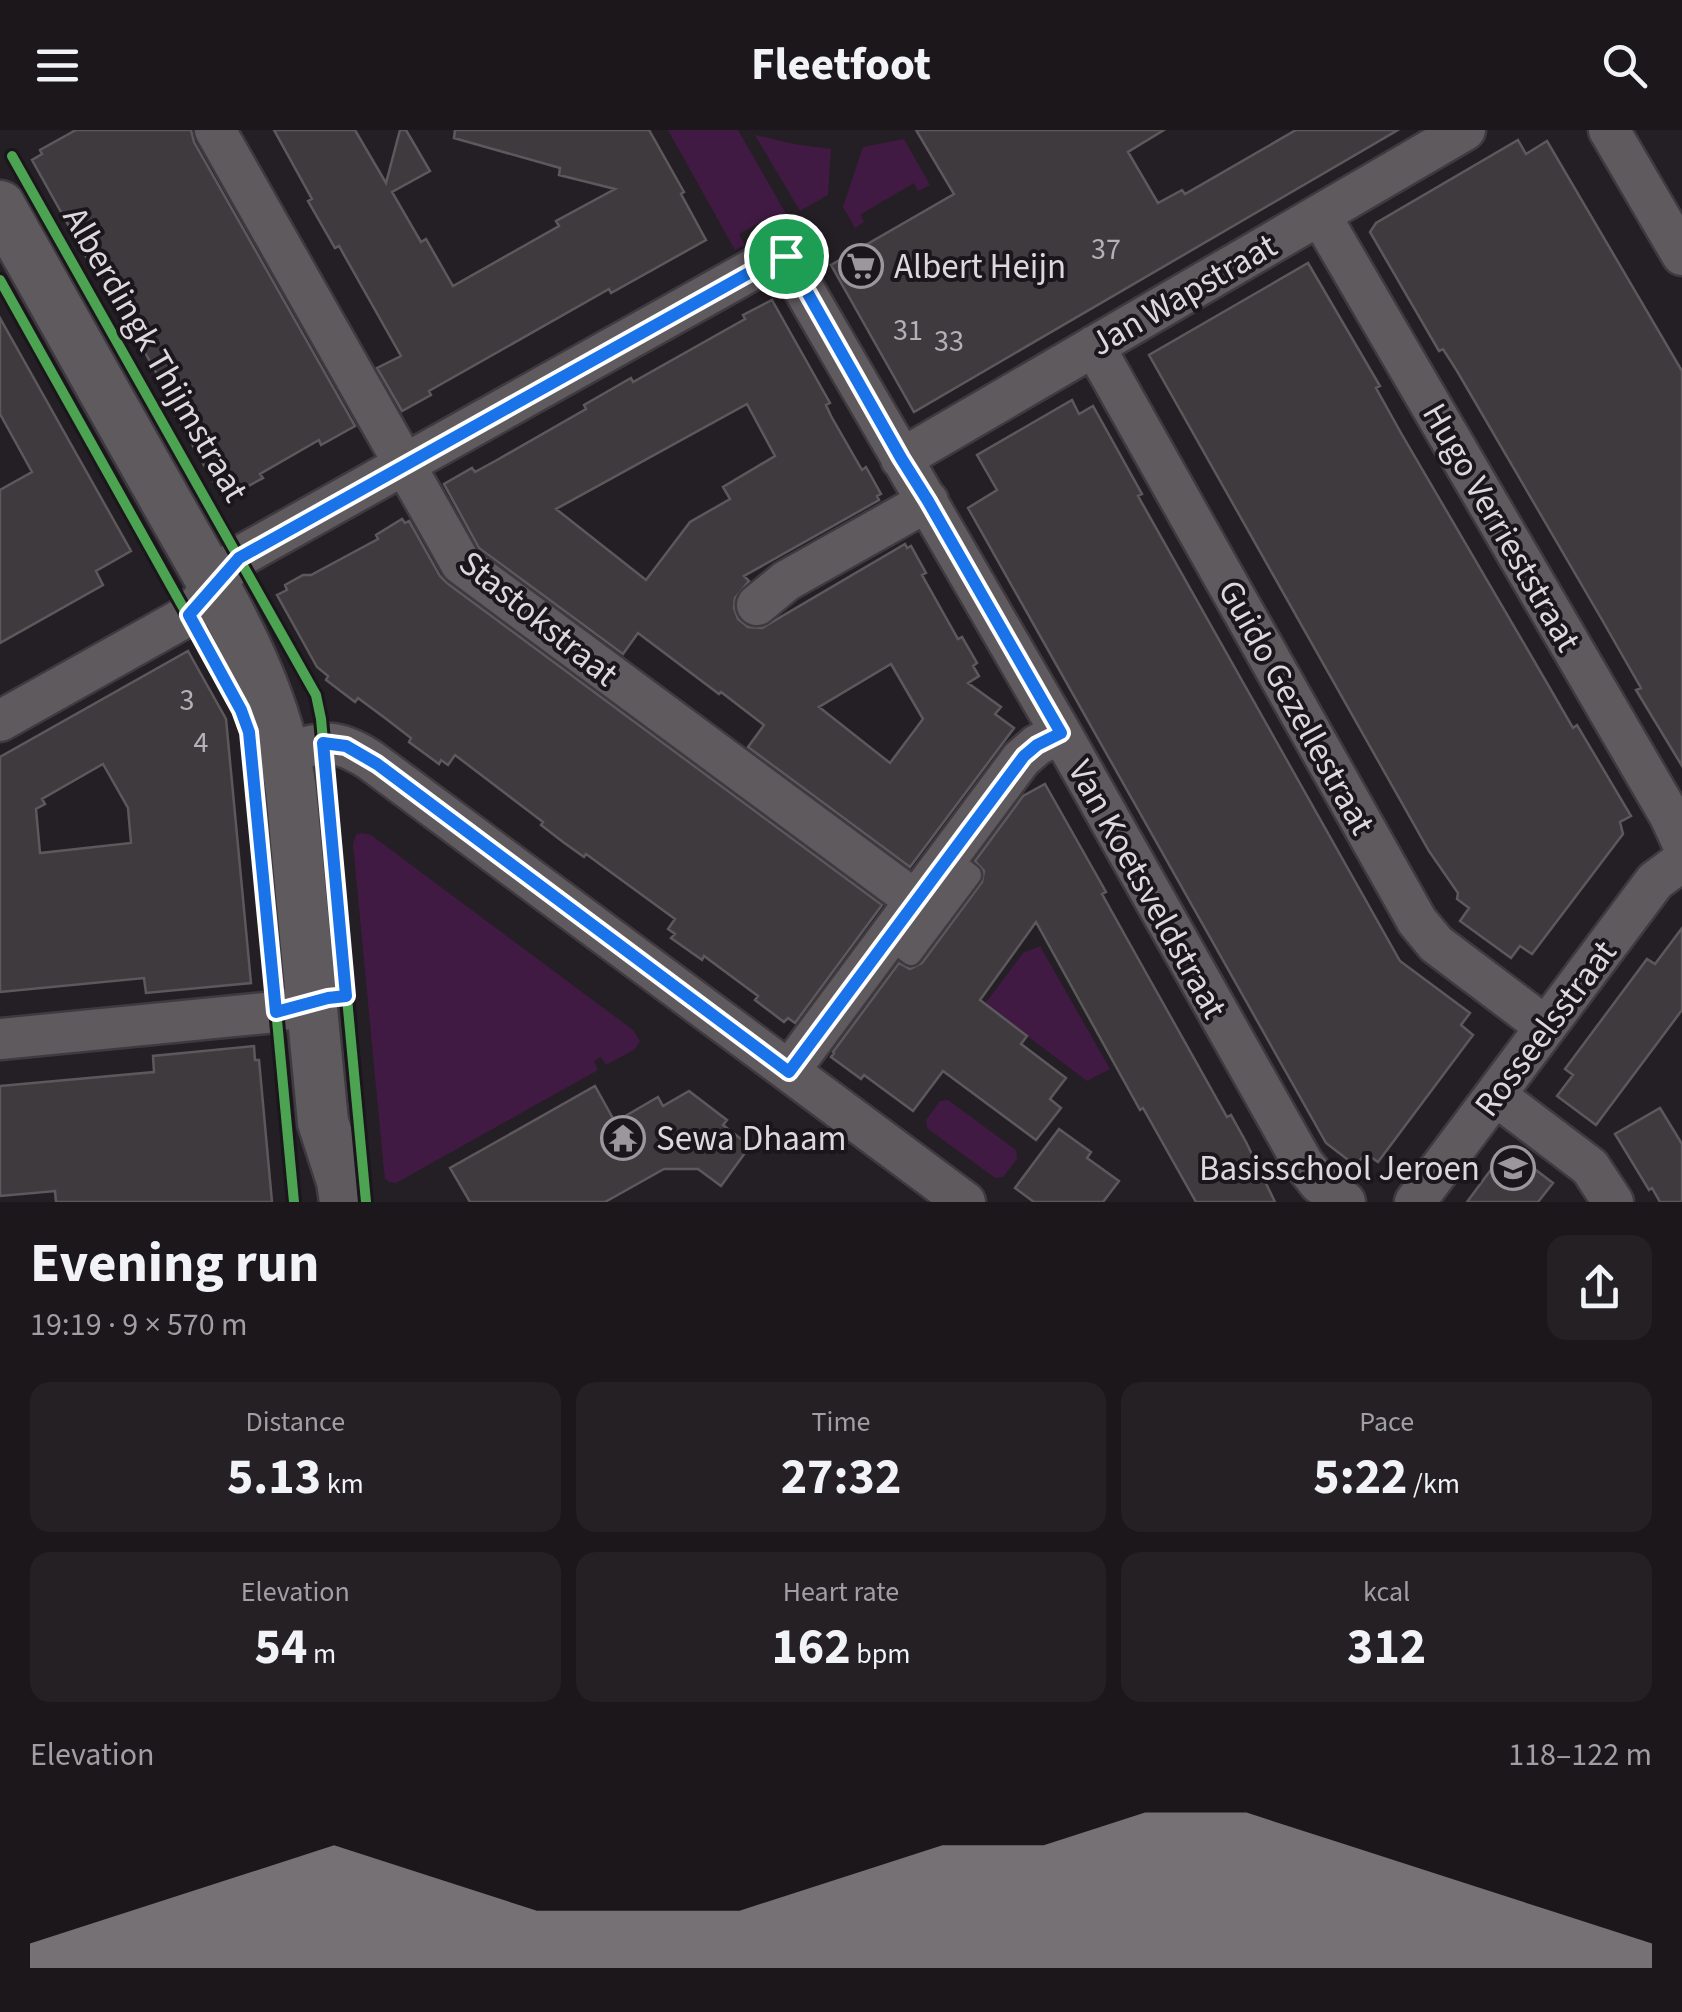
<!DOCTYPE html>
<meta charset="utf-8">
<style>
body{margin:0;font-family:"Source Sans 3",sans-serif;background:#242024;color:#f1f3f6;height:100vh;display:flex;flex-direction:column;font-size:38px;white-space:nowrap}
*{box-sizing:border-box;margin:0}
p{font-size:32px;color:#a09fa3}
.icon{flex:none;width:55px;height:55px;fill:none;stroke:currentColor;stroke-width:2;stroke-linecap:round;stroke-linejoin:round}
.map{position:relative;height:1072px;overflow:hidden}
.drawer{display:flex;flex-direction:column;background:#1b171b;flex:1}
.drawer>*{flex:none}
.pin{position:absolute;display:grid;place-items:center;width:85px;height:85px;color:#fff;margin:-42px;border:5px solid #fff;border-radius:50%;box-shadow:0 2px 10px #0007}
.round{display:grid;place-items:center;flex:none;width:105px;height:105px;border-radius:20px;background:#242024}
.headline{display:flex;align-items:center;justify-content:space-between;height:170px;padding:0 30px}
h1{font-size:55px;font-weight:700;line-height:75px}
.figures{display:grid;grid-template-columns:repeat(3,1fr);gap:15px;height:170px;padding:10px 30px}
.figures div{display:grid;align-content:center;border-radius:20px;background:#242024;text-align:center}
.figures b{font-size:50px;font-weight:700}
.figures small{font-size:28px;font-weight:400}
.figures p{font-size:28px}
.chart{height:280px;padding:20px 30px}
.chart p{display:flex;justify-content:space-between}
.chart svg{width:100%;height:180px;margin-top:10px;fill:#9c979c;opacity:.7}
header{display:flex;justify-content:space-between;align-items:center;height:130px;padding:0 30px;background:#1b171b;font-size:45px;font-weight:700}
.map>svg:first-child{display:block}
.green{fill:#411a43}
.building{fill:#3e3a3e;stroke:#5c585c;stroke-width:2.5;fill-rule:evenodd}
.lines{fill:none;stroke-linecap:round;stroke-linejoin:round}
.service-casing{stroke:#3f3a3f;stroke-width:25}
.minor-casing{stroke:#3f3a3f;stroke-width:45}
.tertiary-casing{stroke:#3f3a3f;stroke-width:55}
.service{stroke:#5e5a5e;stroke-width:20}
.minor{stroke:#5e5a5e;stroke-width:40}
.tertiary{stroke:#5e5a5e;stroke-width:50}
.cycleway-casing{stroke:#1b151c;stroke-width:16}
.cycleway{stroke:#4ca352;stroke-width:10}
.route-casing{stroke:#fff;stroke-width:20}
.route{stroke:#1a73e8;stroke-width:12}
.labels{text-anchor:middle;stroke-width:8;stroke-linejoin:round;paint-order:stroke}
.number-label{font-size:30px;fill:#b5b0b5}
.poi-label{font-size:35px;fill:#ddd8dd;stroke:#1b151c;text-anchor:start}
.street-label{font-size:35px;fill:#ddd8dd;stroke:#1b151c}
</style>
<header><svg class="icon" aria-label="menu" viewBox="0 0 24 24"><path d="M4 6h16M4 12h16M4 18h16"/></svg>Fleetfoot<svg class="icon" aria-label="search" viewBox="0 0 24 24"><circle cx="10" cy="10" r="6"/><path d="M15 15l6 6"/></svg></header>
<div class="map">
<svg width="1682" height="1072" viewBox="0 0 1682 1072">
<rect width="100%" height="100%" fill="#241f24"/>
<path class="green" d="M668 0H738L789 89 780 95 774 85 739 104 745 115 735 120Z
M755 5 794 14 831 19 828 65 800 81Z
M904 9 930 55 918 61 914 53 861 84 864 92 855 98 843 77 863 17Z
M361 703 371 705 633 900 640 911 634 920 606 935 601 927 594 931 598 940 396 1053 389 1052 385 1048 383 1030 353 714 356 705Z
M1040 816 1110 939 1087 951 985 874 1023 823Z
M948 970 1016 1020 1017 1029 1003 1047 995 1048 927 998 926 990 940 971Z"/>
<path class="building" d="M76 0H191L194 12 355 296 321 315 319 310 260 344 263 348 230 366 228 362 221 365 165 267 168 264 113 165 94 132 90 134 32 30 42 24 40 20Z
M274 0H355L386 53 400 0H406L430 41 392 62 421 112 426 109 453 156 559 96 556 91 615 59 559 45 560 38 454 8 455 0H649L684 62 681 64 706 110 611 163 609 159 429 261 431 265 402 281 377 238 401 226 339 116 335 118 308 71 312 69Z
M916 0H1164L1128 22 1158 73 1182 60 1185 64 1296 0H1398L914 282 831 135 954 64Z
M1518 10 1526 24 1547 11 1682 241V636L1636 560 1641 558 1601 488 1457 241 1443 219 1439 221 1370 102 1376 93Z
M1308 133 1380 256 1376 258 1401 303 1533 529 1573 598 1577 595 1631 686 1620 692 1623 704 1532 824 1520 816 1511 828 1460 791 1469 778 1457 769 1458 763 1429 721 1149 225Z
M772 170 830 273 826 275 831 286 862 340 866 337 881 364 877 366 879 370 744 446 749 451 735 468 734 478 738 489 748 497 762 498 905 414 907 418 911 416 926 443 922 445 958 509 962 507 977 533 973 536 979 546 968 553 1001 577 995 584 1014 598 910 737 748 617 764 595 721 562 719 564 638 503 623 524 479 418 444 354 472 338 475 342 497 330 586 279 584 275 631 248 633 252 745 189 743 185ZM747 274 775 326 723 357 730 369 690 392 646 450 556 379ZM891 534 923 589 890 633 819 577Z
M0 188 131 421 96 441 103 455 0 513V360L32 342 0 284Z
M1072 270 1079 284 1093 276 1142 364 1138 366 1400 831 1470 883 1461 895 1473 905 1378 1032 1365 1023 1356 1036 1326 1013 968 378 997 360 977 325Z
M402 389 405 393 409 391 440 446 447 453 882 775 795 893 788 888 784 892 755 870 758 866 704 826 702 830 671 808 675 804 668 799 675 789 586 724 584 727 563 712 541 695 543 692 455 625 448 635 441 630 439 634 409 612 411 608 385 588 358 568 355 572 326 550 328 546 317 537 277 465 287 460 285 455 303 445H311L378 409 376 405Z
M188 521 226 589 251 853 146 863 144 848 0 862V627ZM103 634 128 678 131 713 40 723 36 679 45 674 42 669Z
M1045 654 1106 762 1102 764 1145 841 1227 987 1231 985 1246 1012 1275 1072H1196L1143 978 1140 980 1036 792 980 870 1027 906 1021 914 1066 948 1050 969 1061 978 1036 1010 943 941 913 981 864 945 861 949 831 927 834 923 833 922 899 833 910 839 922 833 982 752 984 741 975 731 1023 666Z
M1682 798V880L1596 995 1557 966 1573 945 1565 939 1647 829 1655 834Z
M254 916 255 930H259L272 1072H56L55 1061 0 1066V956L154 942 153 926Z
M595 956 615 992 658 967 663 976 689 961 727 990 723 995 750 1016 721 1056 698 1039H664L605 1072H470L450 1038Z
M1660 978 1682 1014V1072H1660L1652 1058 1649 1060 1615 1004Z
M1059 999 1091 1022 1087 1028 1119 1051 1103 1072H1034L1015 1058Z
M1507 1018 1553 1053 1538 1072H1467Z"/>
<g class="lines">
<g class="service-casing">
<path id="service" d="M888 808 911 825 971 745 948 727"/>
</g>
<g class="minor-casing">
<path id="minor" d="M215 0 461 434 916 771
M1609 0 1682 125
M1320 85 1670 686 1682 712
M1094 216 1417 791 1436 814 1546 897
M901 329 1465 0
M757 475 786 451 928 371
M0 591 189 485 239 427 741 146 777 126 784 125 1061 603 1303 1033 1319 1053 1345 1072
M285 623C323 612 334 607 370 630L965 1072
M0 909 276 882 311 872
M789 941 1021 629 1037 615 1061 603
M1495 965 1590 1037 1613 1072
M1415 1072 1655 751 1682 731"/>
</g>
<g class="tertiary-casing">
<path id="tertiary" d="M0 76C54 172 107 267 161 362 214 457 275 549 291 660L323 992 342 1051 345 1072"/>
</g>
<use href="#service" class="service"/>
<use href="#minor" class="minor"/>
<use href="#tertiary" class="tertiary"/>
<g class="cycleway-casing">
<path id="cycleway" d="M12 26 316 565 321 589 366 1072
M0 150 241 581 249 602 254 644 294 1072"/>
</g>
<use href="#cycleway" class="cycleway"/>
</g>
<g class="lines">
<g class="route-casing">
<path id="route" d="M781 125 786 126 789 130 901 328 928 371 1061 603 1037 615 1024 626 789 942 377 634 346 616 323 613 346 866 328 868 276 882 249 602 241 580 189 485 239 428Z"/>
</g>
<use href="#route" class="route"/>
</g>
<defs>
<g id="supermarket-ring" transform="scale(2.25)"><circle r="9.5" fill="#1b151c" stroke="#9c979c" stroke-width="1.5"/><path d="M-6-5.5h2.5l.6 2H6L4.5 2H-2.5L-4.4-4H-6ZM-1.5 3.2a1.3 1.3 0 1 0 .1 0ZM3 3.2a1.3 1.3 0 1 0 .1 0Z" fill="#9c979c"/></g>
<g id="temple-ring" transform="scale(2.25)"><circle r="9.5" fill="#1b151c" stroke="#9c979c" stroke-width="1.5"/><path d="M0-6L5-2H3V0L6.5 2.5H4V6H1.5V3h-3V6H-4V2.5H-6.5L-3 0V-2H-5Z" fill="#9c979c"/></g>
<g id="school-ring" transform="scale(2.25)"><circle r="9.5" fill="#1b151c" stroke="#9c979c" stroke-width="1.5"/><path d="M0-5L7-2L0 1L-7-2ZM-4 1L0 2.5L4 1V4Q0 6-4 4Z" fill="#9c979c"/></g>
</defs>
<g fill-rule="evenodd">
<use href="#supermarket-ring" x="861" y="136"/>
<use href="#temple-ring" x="623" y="1008"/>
<use href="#school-ring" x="1513" y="1038"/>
</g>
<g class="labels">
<g class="number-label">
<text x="1106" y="129">37</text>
<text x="908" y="210">31</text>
<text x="949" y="221">33</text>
<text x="187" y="580">3</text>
<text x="201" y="622">4</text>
</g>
<g class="poi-label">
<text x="894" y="148">Albert Heijn</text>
<text x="656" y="1020">Sewa Dhaam</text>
<text x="1480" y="1050" text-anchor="end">Basisschool Jeroen</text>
</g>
<g class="street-label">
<text transform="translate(1183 164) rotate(-30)" y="12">Jan Wapstraat</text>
<text transform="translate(156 224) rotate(60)" y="12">Alberdingk Thijmstraat</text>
<text transform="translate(1502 397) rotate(60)" y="12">Hugo Verrieststraat</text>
<text transform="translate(539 488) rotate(39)" y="12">Stastokstraat</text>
<text transform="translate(1297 577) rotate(61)" y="12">Guido Gezellestraat</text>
<text transform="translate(1148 759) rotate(61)" y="12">Van Koetsveldstraat</text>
<text transform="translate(1545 898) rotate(-53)" y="12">Rosseelsstraat</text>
</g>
</g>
</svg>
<div class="pin" style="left:786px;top:126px;background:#1e9e55"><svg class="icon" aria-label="arrive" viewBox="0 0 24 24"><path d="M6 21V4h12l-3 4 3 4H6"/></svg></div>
</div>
<section class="drawer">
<div class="headline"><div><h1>Evening run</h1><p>19:19 · 9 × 570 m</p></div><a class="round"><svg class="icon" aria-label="share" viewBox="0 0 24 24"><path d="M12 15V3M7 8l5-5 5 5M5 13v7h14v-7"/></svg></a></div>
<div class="figures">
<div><p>Distance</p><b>5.13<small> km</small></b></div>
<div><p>Time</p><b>27:32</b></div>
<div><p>Pace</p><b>5:22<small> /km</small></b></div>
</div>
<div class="figures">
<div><p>Elevation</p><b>54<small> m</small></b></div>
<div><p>Heart rate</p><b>162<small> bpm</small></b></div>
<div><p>kcal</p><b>312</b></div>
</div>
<div class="chart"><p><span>Elevation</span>118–122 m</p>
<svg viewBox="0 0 160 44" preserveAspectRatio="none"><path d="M0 44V38L10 30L20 22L30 14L40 22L50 30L60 30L70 30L80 22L90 14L100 14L110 6L120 6L130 14L140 22L150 30L160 38V44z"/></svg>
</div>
</section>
